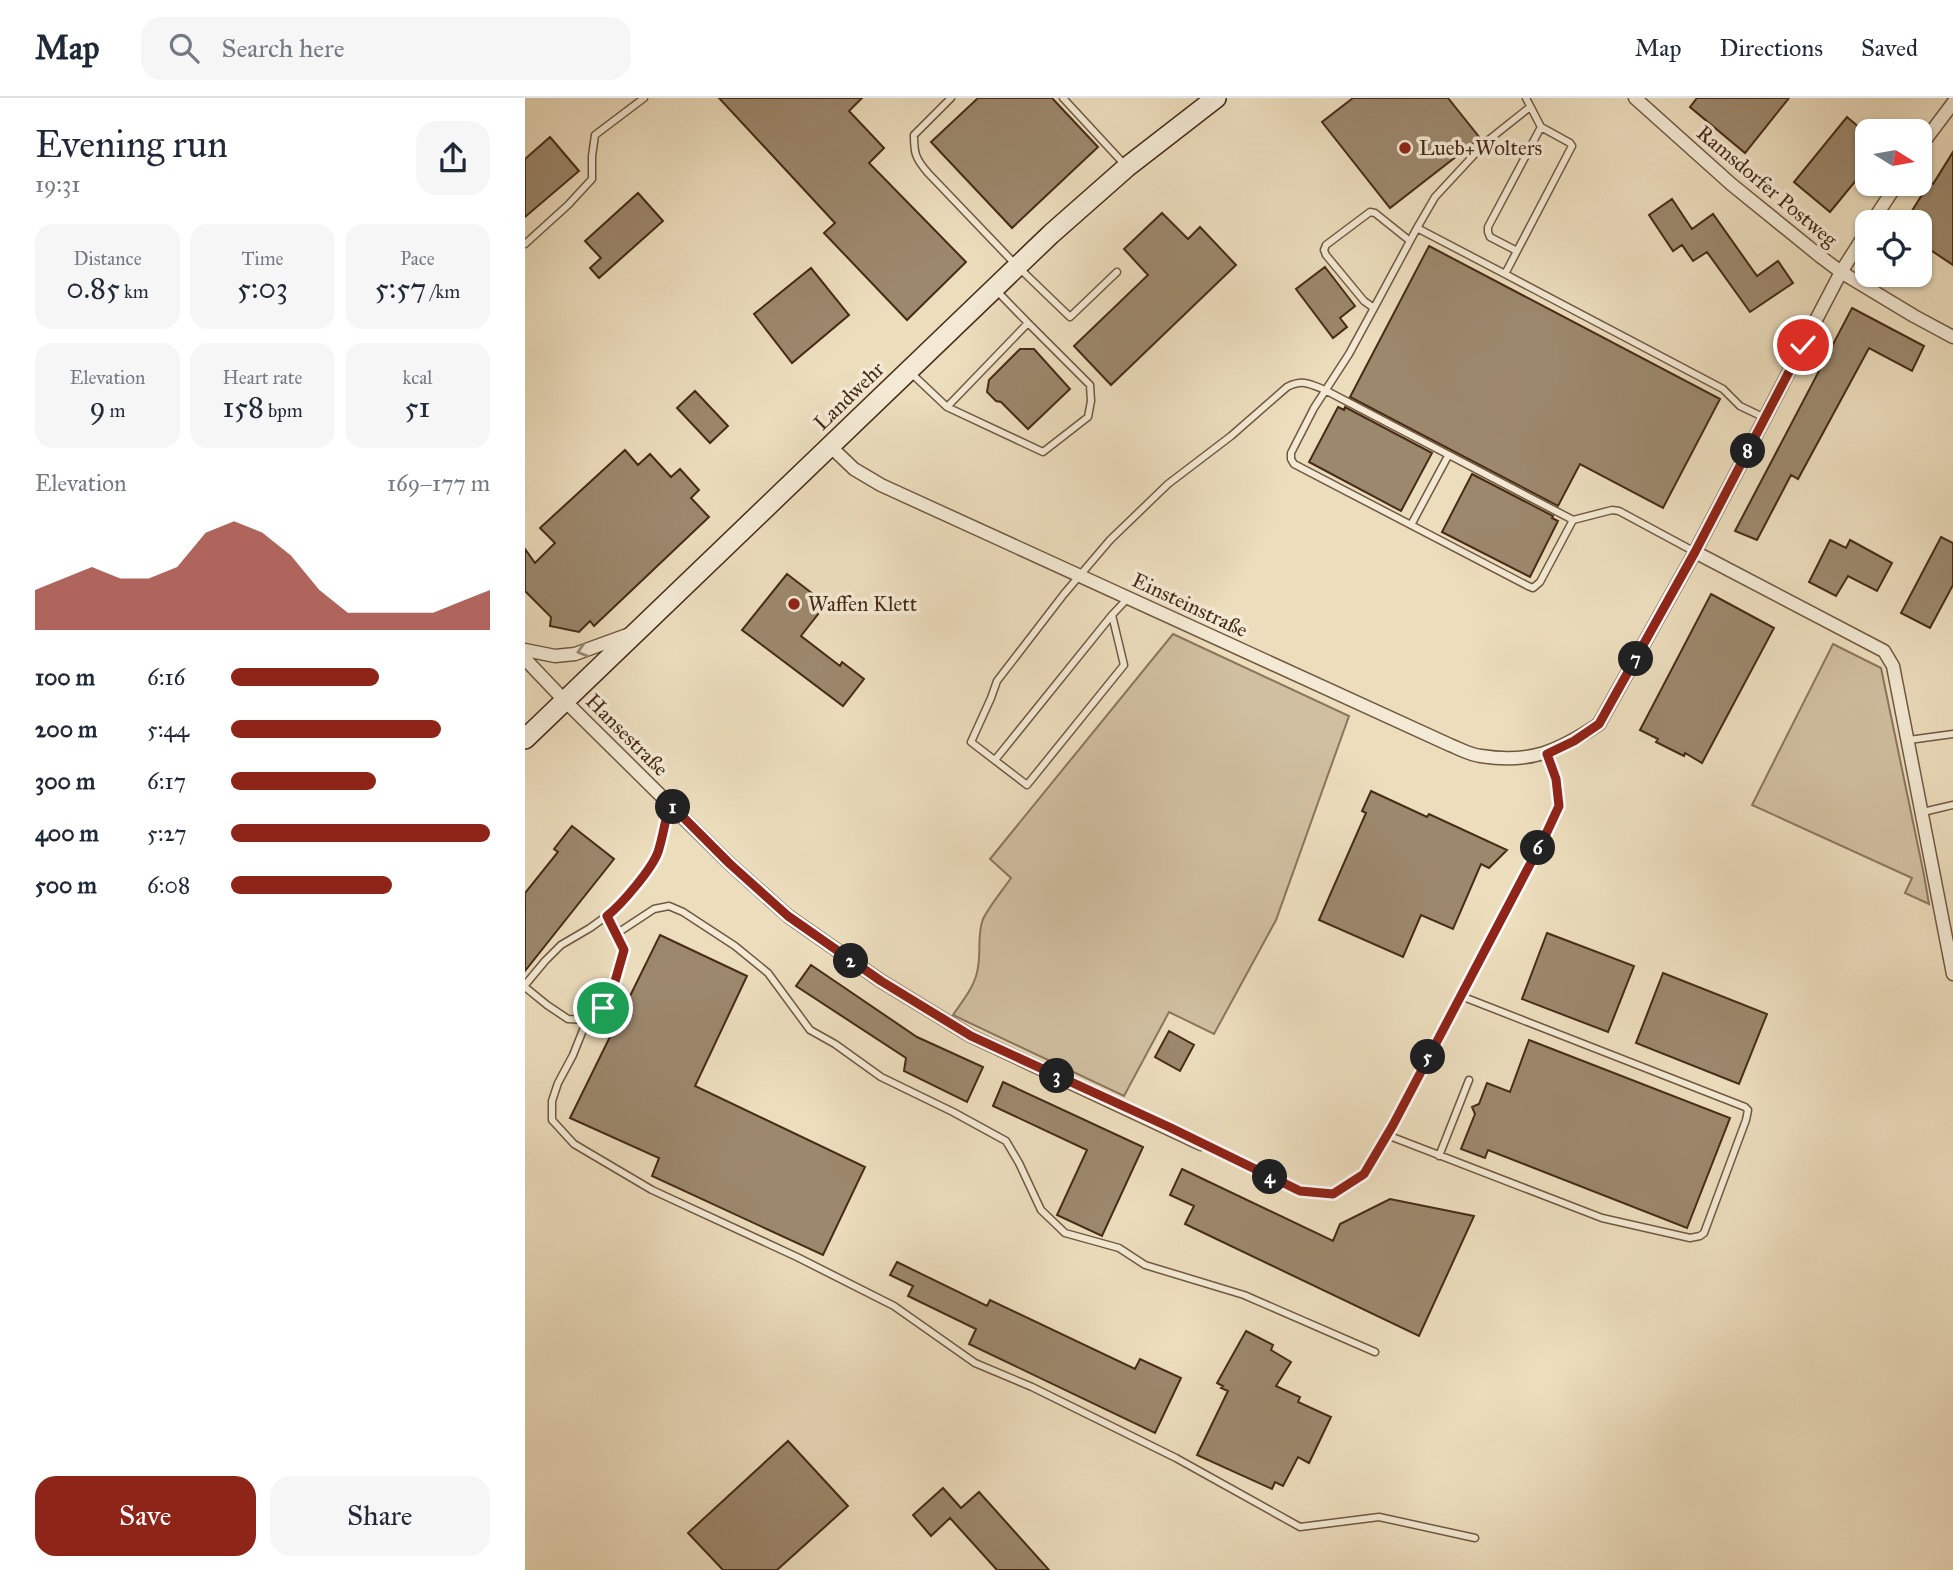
<!DOCTYPE html>
<meta charset="utf-8">
<style>
body{margin:0;font-family:"IM FELL Great Primer",serif;background:#f6f6f7;color:#1f2937;height:100vh;display:flex;flex-direction:column;font-size:26px;white-space:nowrap}
*{box-sizing:border-box;margin:0}
p{font-size:23px;color:#747a83}
.icon{flex:none;width:38px;height:38px;fill:none;stroke:currentColor;stroke-width:2;stroke-linecap:round;stroke-linejoin:round}
.map{position:relative;flex:1;overflow:hidden}
.details{display:flex;flex-direction:column;background:#fff;width:525px}
.details>*{flex:none}
.needle{width:46px;rotate:101deg}
.tools{position:absolute;left:1330px;top:21px;display:grid;gap:14px}
.tools a{display:grid;place-items:center;width:77px;height:77px;border-radius:14px;background:#fff;box-shadow:0 2px 5px #0004;font-size:35px}
.pin{position:absolute;display:grid;place-items:center;width:60px;height:60px;color:#fff;margin:-30px;border:4px solid #fff;border-radius:50%;box-shadow:0 2px 7px #0007}
.km{position:absolute;width:35px;height:35px;margin:-18px;border-radius:50%;background:#222;color:#fff;font-size:19px;line-height:35px;text-align:center}
.round{display:grid;place-items:center;flex:none;width:74px;height:74px;border-radius:21px;background:#f6f6f7}
.head{display:flex;align-items:center;justify-content:space-between;height:119px;padding:0 35px}
h1{font-size:38px;font-weight:600;line-height:52px}
.stats{display:grid;grid-template-columns:repeat(3,1fr);gap:10px;height:119px;padding:7px 35px}
.stats div{display:grid;align-content:center;border-radius:18px;background:#f6f6f7;text-align:center}
.stats b{font-size:30px;font-weight:600}
.stats small{font-size:19px;font-weight:400}
.stats p{font-size:19px}
.chart{height:196px;padding:14px 35px}
.chart p{display:flex;justify-content:space-between}
.chart svg{width:100%;height:126px;margin-top:7px;fill:#8f2418;opacity:.7}
.button{display:flex;gap:14px;margin-top:auto;padding:14px 35px}
.button a{flex:1;height:80px;border-radius:21px;background:#8f2418;color:#fff;font-size:28px;font-weight:600;line-height:80px;text-align:center}
.button a+a{background:#f6f6f7;color:#1f2937}
ul{padding:0 35px;list-style:none;font-size:23px}
li{display:grid;grid-template-columns:112px 84px 1fr;align-items:center;height:52px}
li i{height:18px;border-radius:9px;background:#8f2418}
header{display:flex;align-items:center;gap:42px;box-sizing:border-box;height:98px;padding:0 35px;background:#fff;border-bottom:2px solid #e0e1e3}
header strong{font-size:33px}
nav{display:flex;gap:38px;margin-inline-start:auto;font-size:24px}
.search{width:490px;height:63px;background:#f6f6f7;display:flex;align-items:center;gap:18px;box-sizing:border-box;padding:0 24px;border-radius:21px;color:#747a83;font-size:26px}
main{display:flex;flex:1;min-height:0}
.map>svg:first-child{display:block}
.green{fill:#d0bfa1;stroke:#8b755c;stroke-width:2}
.building{fill:#9c886d;stroke:#462b16;stroke-width:2}
.lines{fill:none;stroke-linecap:round;stroke-linejoin:round}
.service-casing{stroke:#705840;stroke-width:9}
.minor-casing{stroke:#705840;stroke-width:15}
.secondary-casing{stroke:#462b16;stroke-width:22}
.service{stroke:#f3e9d4;stroke-width:6}
.minor{stroke:#f3e9d4;stroke-width:12}
.secondary{stroke:#f3e9d4;stroke-width:19}
.oneway{stroke:#9c8a75}
.route-casing{stroke:#fff;stroke-width:14}
.route{stroke:#8f2418;stroke-width:9}
.poi-dot{fill:#8f2418;stroke:#f3e9d4;stroke-width:2.5}
.labels{text-anchor:middle;stroke-width:7;stroke-linejoin:round;paint-order:stroke}
.poi-label{font-size:21px;fill:#462b16;stroke:#f3e9d4;text-anchor:start}
.street-label{font-size:21px;fill:#462b16;stroke:#f3e9d4}
</style>
<header>
<strong>Map</strong>
<div class="search"><svg class="icon" aria-label="search" viewBox="0 0 24 24"><circle cx="10" cy="10" r="6"/><path d="M15 15l6 6"/></svg>Search here</div>
<nav><a>Map</a><a>Directions</a><a>Saved</a></nav>
</header>
<main>
<section class="details">
<div class="head"><div><h1>Evening run</h1><p>19:31</p></div><a class="round"><svg class="icon" aria-label="share" viewBox="0 0 24 24"><path d="M12 15V3M7 8l5-5 5 5M5 13v7h14v-7"/></svg></a></div>
<div class="stats">
<div><p>Distance</p><b>0.85<small> km</small></b></div>
<div><p>Time</p><b>5:03</b></div>
<div><p>Pace</p><b>5:57<small> /km</small></b></div>
</div>
<div class="stats">
<div><p>Elevation</p><b>9<small> m</small></b></div>
<div><p>Heart rate</p><b>158<small> bpm</small></b></div>
<div><p>kcal</p><b>51</b></div>
</div>
<div class="chart"><p><span>Elevation</span>169–177 m</p>
<svg viewBox="0 0 160 44" preserveAspectRatio="none"><path d="M0 44V30L10 26L20 22L30 26L40 26L50 22L60 10L70 6L80 10L90 18L100 30L110 38L120 38L130 38L140 38L150 34L160 30V44z"/></svg>
</div>
<ul>
<li><b>100 m</b>6:16<i style="width:57%"></i></li>
<li><b>200 m</b>5:44<i style="width:81%"></i></li>
<li><b>300 m</b>6:17<i style="width:56%"></i></li>
<li><b>400 m</b>5:27<i style="width:100%"></i></li>
<li><b>500 m</b>6:08<i style="width:62%"></i></li>
</ul>
<div class="button"><a>Save</a><a>Share</a></div>
</section>
<div class="map">
<svg width="1428" height="1472" viewBox="0 0 1428 1472">
<rect width="100%" height="100%" fill="#ecddbd"/>
<filter id="stains"><feTurbulence type="fractalNoise" baseFrequency=".00286" numOctaves="4"/><feColorMatrix values="0 0 0 0 .2 0 0 0 0 .09 0 0 0 0 .02 0 0 0 .5 -.17"/></filter>
<radialGradient id="worn" r=".72"><stop offset=".6" stop-color="#630" stop-opacity="0"/><stop offset="1" stop-color="#630" stop-opacity=".3"/></radialGradient>
<path class="green" d="M648 536 824 618 751 822 689 936 644 914 599 998 428 917C438 902 451 887 453 869 456 854 452 836 458 821 465 807 477 793 486 780L465 761Z
M1308 546 1356 570 1399 777 1404 806 1380 795 1387 780 1227 707Z"/>
<path class="building" d="M194 0H337L324 13 359 50 344 65 441 164 382 222 299 135 310 125Z
M453 0H527L573 49 487 130 406 44Z
M828 0H923L955 40 865 110 797 24Z
M1172 0H1264L1220 55 1165 9Z
M1322 19 1342 36V69L1305 114 1269 84Z
M25 39 54 73 0 119V61Z
M1428 54V167L1395 145V124H1380L1405 84 1408 86Z
M113 95 138 123 74 180 65 170 76 160 60 143Z
M1147 101 1167 131 1188 116 1232 178 1253 163 1268 185 1225 214 1182 154 1168 163 1157 147 1148 153 1124 117Z
M637 115 663 141 675 129 711 167 586 287 549 248 623 177 599 151Z
M904 148 1195 301 1138 410 1055 366 1033 408 825 299Z
M800 169 830 208 815 220 822 229 808 240 771 191Z
M286 170 324 217 267 265 229 216Z
M1327 210 1399 248 1387 273 1344 250 1273 381 1266 377 1232 442 1210 433Z
M495 251H509L545 291 503 331 476 304 471 303 462 294 464 282Z
M170 293 203 328 185 345 152 310Z
M813 309 819 312 820 309 907 355 876 413 784 364Z
M100 352 113 367 125 356 146 379 155 371 174 392 166 400 184 419 69 528 65 523 54 534 25 528 26 519 0 493V451L10 465 30 445 15 430Z
M947 376 1028 418 1027 420 1033 423 1005 479 917 434Z
M1416 439 1428 445V487L1405 530 1376 515Z
M1305 442 1321 450 1325 442 1367 465 1352 493 1323 478 1311 498 1284 484Z
M262 476 301 506 276 538 315 568 317 564 339 581 318 608 217 532Z
M1186 496 1249 530 1177 665 1160 655 1159 658 1131 644 1133 641 1115 632Z
M846 693 902 719 904 716 982 752 964 770 956 766 928 831 896 817 878 859 794 822 841 715 837 713Z
M47 728 89 761 0 873V795L33 754 29 751Z
M1022 835 1109 868 1083 934 997 901Z
M135 837 222 878 170 988 340 1069 298 1157 127 1078 134 1060 45 1020Z
M286 867 392 939 458 969 442 1004 379 973 381 960 271 888Z
M1138 875 1242 916 1214 986 1111 945Z
M644 933 669 947 655 973 630 959Z
M1004 942 1205 1020 1162 1130 963 1052 960 1060 936 1051 950 1016 947 1009 954 1006 962 985 985 994Z
M478 984 618 1049 577 1138 532 1117 562 1052 468 1008Z
M657 1071 808 1143 815 1126 865 1101 949 1118 894 1238 660 1126 669 1108 645 1097Z
M372 1164 462 1208 465 1202 610 1271 615 1261 656 1280 630 1335 444 1246 451 1231 383 1198 388 1188 365 1177Z
M721 1233 748 1247 746 1252 766 1264 751 1288 775 1299 773 1304 806 1319 784 1365 773 1359 758 1388 750 1384 747 1391 672 1357 703 1293 696 1290 698 1288 692 1285Z
M263 1343 323 1408 252 1472H198L163 1435Z
M418 1390 436 1410 454 1394 524 1472H472L425 1420 406 1438 388 1417Z"/>
<g class="lines">
<g class="service-casing">
<path id="service" d="M426 0 389 37C389 55 390 60 403 75L492 168 545 219 592 174
M538 0 600 67
M1001 0 1016 29 1045 45 1047 48 980 176 1198 291 1215 308 1240 320
M885 143 850 115 845 114 801 147 799 152 801 157 839 203 849 210 892 130
M0 146 43 107 67 81V58L70 37 119 0
M992 153 965 139 963 134V129L1016 29
M980 176 892 130 910 99 961 44 1005 9
M386 275 422 309 503 225 470 191
M422 309 518 354 563 319 566 303 565 287 503 225
M1048 422 1087 412 1094 413 1170 454
M886 427 923 358
M603 500 587 517 599 567 502 687 446 644 466 600 472 583 539 496 585 442 643 386 706 338 762 289C778 281 785 286 800 292L1048 422 1015 484 1008 490 1003 488 769 366 766 361V355L789 310 824 256 849 210
M1384 642 1428 636
M470 662 587 517
M1398 714 1428 707
M91 836 129 811 144 808 158 814 210 848 243 875 285 932 310 946 356 979 428 1014 481 1043 494 1065 516 1112 540 1135 594 1150 620 1167 719 1197 850 1254
M0 887 20 863 36 847 65 830 90 812 126 767 133 754 144 708
M0 889 22 907 43 921 62 922 78 910 89 887 99 852 82 818
M62 922 48 957 33 985 27 1003V1022L49 1046 127 1092 272 1159 369 1208 450 1265 507 1289 651 1360 775 1429 854 1419 950 1440
M862 1037 1077 1120 1165 1140 1175 1138 1179 1135 1221 1022 1223 1012 1220 1009 936 898
M676 1046 775 1093 808 1096 839 1076 868 1027 1021 736 1034 708 1031 681 1022 656
M914 1058 944 982"/>
</g>
<g class="minor-casing">
<path id="minor" d="M1110 0 1206 86 1296 159 1316 174 1389 218 1428 239
M1395 49 1428 5
M1347 124 1372 86
M306 349 329 371 356 387 925 647C935 651 945 657 956 658 1005 666 1034 653 1074 626L1170 454 1316 174 1342 133
M1170 454 1359 553 1368 568 1428 876
M0 552 30 558 50 556 105 536
M0 561 40 603 205 766 263 818 356 883 446 938 676 1046"/>
</g>
<g class="secondary-casing">
<path id="secondary" d="M0 641 526 136 602 69 691 0"/>
</g>
<use href="#service" class="service"/>
<use href="#minor" class="minor"/>
<use href="#secondary" class="secondary"/>
</g>
<defs><path id="oneway-chevron" d="M-2-3.5L2.5 0L-2 3.5" fill="none" stroke-width="1.6" stroke-linecap="round" stroke-linejoin="round" transform="scale(1.75)"/></defs>
<use class="oneway" href="#oneway-chevron" transform="translate(57 553) rotate(163)"/>
<g class="lines">
<g class="route-casing">
<path id="route" d="M78 910 89 887 99 852 82 818C96 807 127 771 133 754 138 739 140 722 145 706L205 766 263 818 356 883 446 938 644 1029 775 1093 808 1096 839 1076 868 1027 1021 736 1034 708 1031 681 1022 656 1049 643 1074 626 1170 454 1278 247"/>
</g>
<use href="#route" class="route"/>
</g>
<g class="poi-dot">
<circle cx="880" cy="50" r="7"/>
<circle cx="269" cy="506" r="7"/>
</g>
<g class="labels">
<g class="poi-label">
<text x="894" y="57">Lueb+Wolters</text>
<text x="283" y="513">Waffen Klett</text>
</g>
<g class="street-label">
<text transform="translate(1242 88) rotate(40)" y="7">Ramsdorfer Postweg</text>
<text transform="translate(324 298) rotate(-44)" y="7">Landwehr</text>
<text transform="translate(665 507) rotate(25)" y="7">Einsteinstraße</text>
<text transform="translate(102 637) rotate(45)" y="7">Hansestraße</text>
</g>
</g>
<rect width="100%" height="100%" filter="url(#stains)"/>
<rect width="100%" height="100%" fill="url(#worn)"/>
</svg>
<div class="tools">
<a><svg class="needle" viewBox="-14 -14 28 28"><path d="M0-13l5 13h-10z" fill="#e53935"/><path d="M0 13l5-13h-10z" fill="#747a83"/></svg></a>
<a><svg class="icon" aria-label="locate" viewBox="0 0 24 24"><circle cx="12" cy="12" r="6"/><path d="M12 2v4M12 18v4M2 12h4M18 12h4"/></svg></a>
</div>
<div class="pin" style="left:78px;top:910px;background:#1e9e55"><svg class="icon" aria-label="arrive" viewBox="0 0 24 24"><path d="M6 21V4h12l-3 4 3 4H6"/></svg></div>
<div class="pin" style="left:1278px;top:247px;background:#d93025"><svg class="icon" aria-label="check" viewBox="0 0 24 24"><path d="M5 12l5 5 9-10"/></svg></div>
<b class="km" style="left:148px;top:709px">1</b>
<b class="km" style="left:326px;top:863px">2</b>
<b class="km" style="left:532px;top:978px">3</b>
<b class="km" style="left:745px;top:1079px">4</b>
<b class="km" style="left:903px;top:959px">5</b>
<b class="km" style="left:1013px;top:750px">6</b>
<b class="km" style="left:1111px;top:561px">7</b>
<b class="km" style="left:1223px;top:353px">8</b>
</div>
</main>
